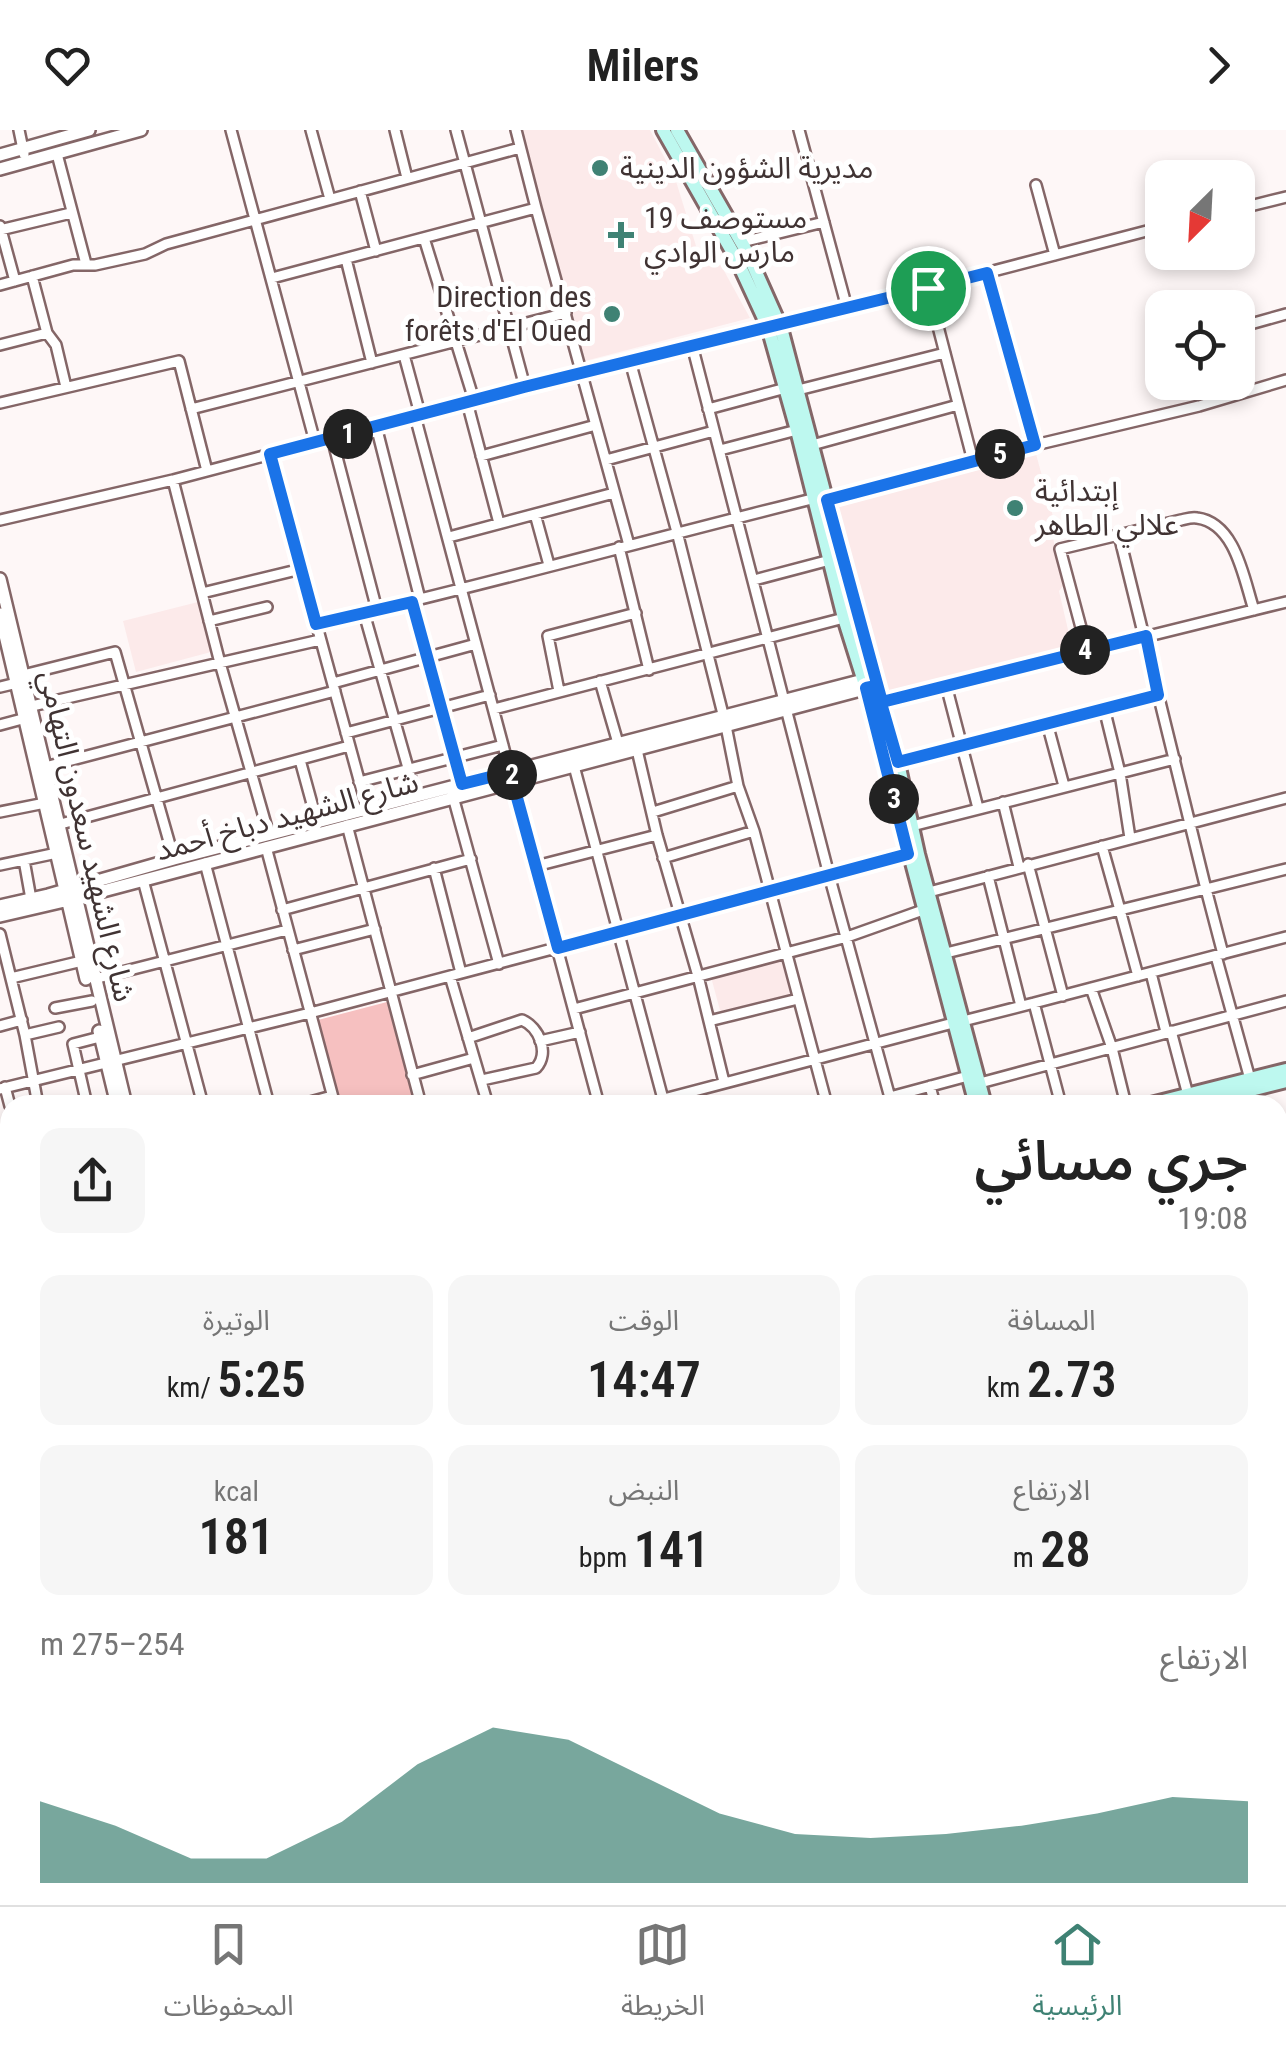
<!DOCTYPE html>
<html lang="ar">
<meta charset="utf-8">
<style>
body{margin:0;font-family:"Roboto Condensed","Noto Sans Arabic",sans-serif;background:#f6f6f6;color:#222;direction:rtl;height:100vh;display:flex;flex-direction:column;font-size:38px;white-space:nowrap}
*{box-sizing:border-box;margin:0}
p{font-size:32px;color:#767676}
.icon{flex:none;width:55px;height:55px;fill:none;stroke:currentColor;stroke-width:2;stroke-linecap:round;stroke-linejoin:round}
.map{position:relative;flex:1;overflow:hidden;direction:ltr}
.drawer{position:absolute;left:0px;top:965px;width:1288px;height:810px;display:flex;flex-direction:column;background:#fff;border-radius:30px 30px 0 0;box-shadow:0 5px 15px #0003;direction:rtl}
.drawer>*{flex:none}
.needle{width:65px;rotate:204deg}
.fabs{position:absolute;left:1145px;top:30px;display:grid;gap:20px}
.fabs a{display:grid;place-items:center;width:110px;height:110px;border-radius:20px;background:#fff;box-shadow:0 5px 15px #0003;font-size:50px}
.pin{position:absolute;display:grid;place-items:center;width:85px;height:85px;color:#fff;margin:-42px;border:5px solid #fff;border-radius:50%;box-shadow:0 2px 10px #0007}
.km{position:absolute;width:50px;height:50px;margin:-25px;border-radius:50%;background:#222;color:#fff;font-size:28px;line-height:50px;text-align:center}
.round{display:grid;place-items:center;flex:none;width:105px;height:105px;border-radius:20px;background:#f6f6f6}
.headline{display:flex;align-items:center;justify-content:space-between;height:170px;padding:0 40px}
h1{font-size:55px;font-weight:600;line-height:75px}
.figures{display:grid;grid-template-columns:repeat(3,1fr);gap:15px;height:170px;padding:10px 40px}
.figures div{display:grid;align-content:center;border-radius:20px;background:#f6f6f6;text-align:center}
.figures b{font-size:50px;font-weight:600}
.figures small{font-size:28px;font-weight:400}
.figures p{font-size:28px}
.chart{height:280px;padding:20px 40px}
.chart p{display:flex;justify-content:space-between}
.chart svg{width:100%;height:180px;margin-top:10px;fill:#3f8274;opacity:.7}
header{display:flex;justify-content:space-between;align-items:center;height:130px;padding:0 40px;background:#fff;font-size:45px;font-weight:600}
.tab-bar{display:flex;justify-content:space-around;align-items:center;height:140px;border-top:2px solid #e0e0e0;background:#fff;font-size:28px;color:#767676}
.tab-bar a{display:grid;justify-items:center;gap:5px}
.tab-bar .selected{color:#3f8274}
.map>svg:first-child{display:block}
.built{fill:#fceaea}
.green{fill:#f6c0c0}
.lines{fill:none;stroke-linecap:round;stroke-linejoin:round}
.pedestrian-casing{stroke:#846667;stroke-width:11}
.minor-casing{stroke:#846667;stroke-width:14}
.tertiary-casing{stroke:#846667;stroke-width:16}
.secondary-casing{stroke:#846667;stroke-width:18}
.pedestrian{stroke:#fff;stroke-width:6}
.minor{stroke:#fff;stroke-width:9}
.tertiary{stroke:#fff;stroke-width:11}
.secondary{stroke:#bdf8ef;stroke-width:12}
.route-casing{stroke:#fff;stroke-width:20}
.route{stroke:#1a73e8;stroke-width:12}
.poi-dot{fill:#3f8274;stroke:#fff;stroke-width:4}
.labels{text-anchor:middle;stroke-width:10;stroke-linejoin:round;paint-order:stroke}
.poi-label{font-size:30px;fill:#403333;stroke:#fff;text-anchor:start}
.street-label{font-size:30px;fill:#403333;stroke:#fff}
</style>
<header><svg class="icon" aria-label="forward" viewBox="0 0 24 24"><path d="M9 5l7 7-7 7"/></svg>Milers<svg class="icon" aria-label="heart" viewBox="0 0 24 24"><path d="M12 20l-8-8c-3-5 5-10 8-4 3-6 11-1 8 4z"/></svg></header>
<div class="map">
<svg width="1286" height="1775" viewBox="0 0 1286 1775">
<rect width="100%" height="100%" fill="#fef7f7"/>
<path class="built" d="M515 0H650L675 48 701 132 717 128 750 188 585 231 554 119Z
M1036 324 1057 401 1052 403 1063 456 1059 461 1072 517 885 566 837 375Z
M198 472 211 522 136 542 123 491Z
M781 829 791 866 721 884 711 847Z"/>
<path class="green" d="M387 872 415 975H341L318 890Z"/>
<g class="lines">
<g class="pedestrian-casing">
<path id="pedestrian" d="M325 1775 326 1765"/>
</g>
<g class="minor-casing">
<path id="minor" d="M19 0 24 24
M231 0 315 312
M311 0 330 69
M395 0 407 48
M456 0 525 257
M516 0 536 78 629 415
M799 0 847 178
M57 24 86 134
M1036 55 1055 125
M360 61 376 121
M1238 79 1286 67
M0 96 15 151
M0 100 71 83
M424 108 474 270
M742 112 824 92
M346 129 372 233
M987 143 1035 315
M32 146 47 203 56 215 66 257
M272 148 536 78
M0 155 73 135H95L145 124 166 114 520 18
M928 158 973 331
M1238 191 1254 193 1286 184
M0 215 47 203
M692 215 829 745 892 975
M404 225 420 284
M630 231 677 402 726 596 738 656 754 701 827 975
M798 260 945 223
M467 272 499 393
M0 273 179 231 207 341
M191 279 566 183
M708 279 786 258
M415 286 599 975
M376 296 420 469
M332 308 377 480
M812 315 958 275
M720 320 797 300
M270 324 367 679
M481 326 596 295
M606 330 714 301
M173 350 220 533 269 705
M827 370 1035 315 1199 276 1286 250
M535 384 549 435
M0 390 173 350 525 257 928 158 1162 97
M1119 405 1206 759 1120 780 1138 846
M449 407 614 363
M619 417 649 540
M754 450 830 430
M202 463 301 439
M411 471 463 654
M364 483 416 666
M209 491 267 477
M316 494C483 456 649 409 816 368
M1087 520 1060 419 1181 390C1186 389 1191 387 1197 388 1236 393 1244 450 1254 480
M23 545 115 522 174 729
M600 551 618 613
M333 553 476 514
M946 555 978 678
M0 557 17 553
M559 561 548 506 636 483
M882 572 1286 472
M32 576 320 510
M1104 578 1159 565
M494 579 844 488
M1047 593 1064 656
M0 595 26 588
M346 603 490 565
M637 620 657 705 698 846 724 952
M300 630 317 692
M898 633 1104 578 1120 643 912 696
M574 636 663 969
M45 637 335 561
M359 652 503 615
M452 663 499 834
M1003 672 1019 737
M0 682 45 673
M653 682 738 656
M57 695 349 616
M347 695 421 975
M1130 708 1120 643 1175 629
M266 717 335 975
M663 728 754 701
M24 730 31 769
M205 733 269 975
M1028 734 1063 866
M0 735 57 723
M536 736 657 705
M434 738 461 843
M988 746 1021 876
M143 750 203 975
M929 762 1286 668
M282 780 471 729
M0 804 25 905 38 975
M293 820 375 799
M946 823 1120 780 1102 716
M1223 824 1206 759 1286 739
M1216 826 1250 949
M1151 843 1166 902
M450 846 488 975
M11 848 82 831
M94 849 287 800
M1091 858 1112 918 1126 975
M1034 873 1286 807
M55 878 92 871
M574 879 847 807 923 780
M709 891 798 869
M963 891 1034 873 1061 975
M0 896 22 890
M1171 901 1188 965
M25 905 59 897
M468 908 522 890C539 897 550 923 536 938L482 950
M540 911 580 902
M412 945 474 928
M980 953 1286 871
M930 956 935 975
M5 957 10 976
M0 959 310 883 908 725
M890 967 968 946
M87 975 73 914 100 907
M299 975 332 966
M641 975 953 893
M1278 1030 1286 1028
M0 1035 10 1032
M1278 1038 1286 1072
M0 1093 10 1090
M1278 1113 1286 1111
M0 1141 10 1138
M1278 1182 1286 1180
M1278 1235 1286 1232
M1278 1277 1286 1309
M1278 1350 1286 1348
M0 1389 10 1387
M0 1448 10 1447
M0 1496 10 1495
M1278 1517 1286 1514
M1278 1575 1286 1573
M0 1578H10
M1278 1640 1286 1677
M1278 1695 1286 1692
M1278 1753 1286 1751
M468 1765 469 1775
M592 1765 593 1775
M722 1765 723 1775
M767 1765 768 1775
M952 1765 955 1775
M1001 1765 1004 1775
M1066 1765 1068 1775
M1226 1765 1229 1775
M0 1766C73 1775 149 1769 222 1775
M239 1775 240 1765
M794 1775 795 1765
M855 1775 857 1765
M901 1775 905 1765
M1183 1775 1223 1765"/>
</g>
<g class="tertiary-casing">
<path id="tertiary" d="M0 25 89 0
M0 39 141 0
M0 449 126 975
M0 484 86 849
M0 776 48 765 174 729 871 548
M0 786 69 770 872 557
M99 901 117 975
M0 1293 10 1330
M0 1717 10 1712
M0 1724 10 1726
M27 1775 28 1765"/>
</g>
<g class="secondary-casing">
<path id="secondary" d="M663 0 737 130 768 197 797 300 844 488 866 558 976 975
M677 0 748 124 781 198 850 460 898 633 918 724 985 975
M1147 975 1286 940
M1192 975 1286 951
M0 1273 10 1271
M0 1284 10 1281
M1115 1765 1118 1775
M1126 1765 1129 1775"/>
</g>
<use href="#pedestrian" class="pedestrian"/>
<use href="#minor" class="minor"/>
<use href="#tertiary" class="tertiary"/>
<use href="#secondary" class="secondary"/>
</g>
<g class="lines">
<g class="route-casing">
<path id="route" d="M928 158 524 257 270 324 316 494 412 472 462 654 510 642 558 818 908 724 866 558 876 556 898 632 1158 565 1146 506 882 572 827 370 1035 315 987 143 928 158"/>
</g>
<use href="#route" class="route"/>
</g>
<g class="poi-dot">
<circle cx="600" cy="38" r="10"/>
<path d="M616 90h10v10h10v10h-10v10h-10v-10h-10v-10h10z"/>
<circle cx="612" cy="184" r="10"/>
<circle cx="1015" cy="378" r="10"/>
</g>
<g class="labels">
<g class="poi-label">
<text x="620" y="48">مديرية الشؤون الدينية</text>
<text x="644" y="98">مستوصف 19<tspan x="644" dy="34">مارس الوادي</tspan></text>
<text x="592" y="177" text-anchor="end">Direction des<tspan x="592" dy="34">forêts d'El Oued</tspan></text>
<text x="1035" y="371">إبتدائية<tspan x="1035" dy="34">علالي الطاهر</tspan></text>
</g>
<g class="street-label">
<text transform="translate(287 686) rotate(-15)" y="10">شارع الشهيد دباخ أحمد</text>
<text transform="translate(87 706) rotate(77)" y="10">شارع الشهيد سعدون التهامي</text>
</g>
</g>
</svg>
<div class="fabs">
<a><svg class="needle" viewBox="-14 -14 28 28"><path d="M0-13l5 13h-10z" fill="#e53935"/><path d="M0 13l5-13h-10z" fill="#767676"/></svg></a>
<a><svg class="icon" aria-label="locate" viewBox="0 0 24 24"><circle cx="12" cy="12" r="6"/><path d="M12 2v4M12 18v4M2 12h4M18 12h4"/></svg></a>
</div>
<div class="pin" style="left:928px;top:158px;background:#1e9e55"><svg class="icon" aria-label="arrive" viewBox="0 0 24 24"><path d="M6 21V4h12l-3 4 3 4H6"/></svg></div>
<b class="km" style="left:348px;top:304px">1</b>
<b class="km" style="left:512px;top:645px">2</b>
<b class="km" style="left:894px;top:669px">3</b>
<b class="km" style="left:1085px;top:520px">4</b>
<b class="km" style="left:1000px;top:324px">5</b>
<section class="drawer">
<div class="headline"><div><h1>جري مسائي</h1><p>19:08</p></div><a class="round"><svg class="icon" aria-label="share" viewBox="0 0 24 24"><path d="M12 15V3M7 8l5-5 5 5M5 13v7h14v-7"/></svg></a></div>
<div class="figures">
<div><p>المسافة</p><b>2.73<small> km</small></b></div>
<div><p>الوقت</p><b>14:47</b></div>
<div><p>الوتيرة</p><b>5:25<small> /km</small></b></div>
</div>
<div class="figures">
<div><p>الارتفاع</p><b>28<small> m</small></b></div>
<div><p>النبض</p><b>141<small> bpm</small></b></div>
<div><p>kcal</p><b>181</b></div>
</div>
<div class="chart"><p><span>الارتفاع</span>254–275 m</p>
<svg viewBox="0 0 160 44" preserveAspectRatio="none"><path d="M0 44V24L10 30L20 38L30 38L40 29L50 15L60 6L70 9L80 18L90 27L100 32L110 33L120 32L130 30L140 27L150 23L160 24V44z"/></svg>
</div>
</section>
</div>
<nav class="tab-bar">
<a class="selected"><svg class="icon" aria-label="home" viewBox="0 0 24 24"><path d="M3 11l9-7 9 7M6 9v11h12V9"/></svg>الرئيسية</a>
<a><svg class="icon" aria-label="map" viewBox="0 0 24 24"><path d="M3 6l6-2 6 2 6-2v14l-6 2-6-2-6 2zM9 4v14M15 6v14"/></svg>الخريطة</a>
<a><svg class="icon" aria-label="saved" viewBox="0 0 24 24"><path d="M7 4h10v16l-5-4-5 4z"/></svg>المحفوظات</a>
</nav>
